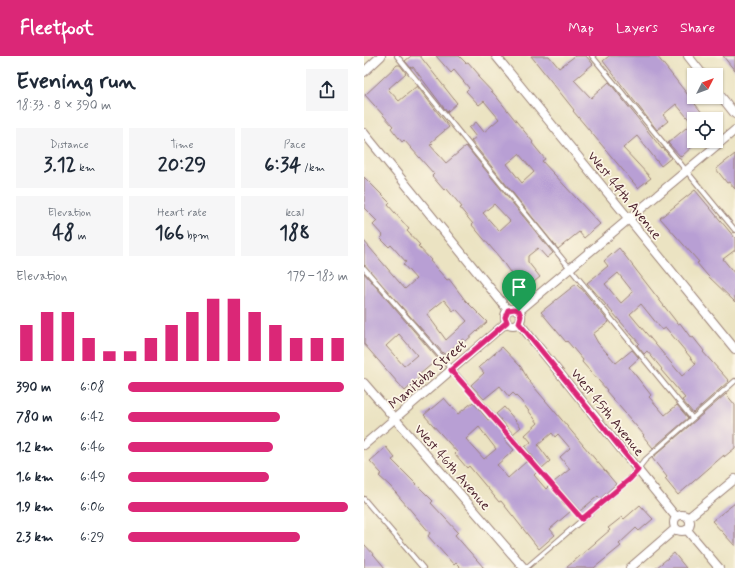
<!DOCTYPE html>
<meta charset="utf-8">
<style>
body{margin:0;font-family:Mynerve,sans-serif;background:#f6f6f7;color:#1f2937;height:100vh;display:flex;flex-direction:column;font-size:15px;white-space:nowrap}
*{box-sizing:border-box;margin:0}
p{font-size:13px;color:#747a83}
.icon{flex:none;width:22px;height:22px;fill:none;stroke:currentColor;stroke-width:2;stroke-linecap:round;stroke-linejoin:round}
.map{position:relative;flex:1;overflow:hidden}
.side{display:flex;flex-direction:column;background:#fff;width:364px}
.side>*{flex:none}
.needle{width:26px;rotate:48deg}
.tools{position:absolute;left:323px;top:12px;display:grid;gap:8px}
.tools a{display:grid;place-items:center;width:36px;height:36px;border-radius:0px;background:#fff;box-shadow:0 1px 3px #0004;font-size:20px}
.pin{position:absolute;display:grid;place-items:center;width:34px;height:34px;color:#fff;margin:-41px -17px;border-radius:50% 50% 50% 0;rotate:-45deg;box-shadow:0 0 4px #0007}
.pin .icon{rotate:45deg}
.round{display:grid;place-items:center;flex:none;width:42px;height:42px;border-radius:0px;background:#f6f6f7}
.headline{display:flex;align-items:center;justify-content:space-between;height:68px;padding:0 16px}
h1{font-size:22px;font-weight:700;line-height:30px}
.stats{display:grid;grid-template-columns:repeat(3,1fr);gap:6px;height:68px;padding:4px 16px}
.stats div{display:grid;align-content:center;border-radius:0px;background:#f6f6f7;text-align:center}
.stats b{font-size:20px;font-weight:700}
.stats small{font-size:11px;font-weight:400}
.stats p{font-size:11px}
.chart{height:112px;padding:8px 16px}
.chart p{display:flex;justify-content:space-between}
.chart svg{width:100%;height:72px;margin-top:4px;stroke:#db2777;stroke-width:6}
ul{padding:0 16px;list-style:none;font-size:13px}
li{display:grid;grid-template-columns:64px 48px 1fr;align-items:center;height:30px}
li i{height:10px;border-radius:5px;background:#db2777}
header{display:flex;align-items:center;gap:24px;box-sizing:border-box;height:56px;padding:0 20px;background:#db2777;color:#fff}
header strong{font-size:19px}
nav{display:flex;gap:22px;margin-inline-start:auto;font-size:14px}
main{display:flex;flex:1;min-height:0}
.map>svg:first-child{display:block}
.building{fill:#b89fd4;fill-rule:evenodd}
.lines{fill:none;stroke-linecap:round;stroke-linejoin:round}
.service-casing{stroke:#9a8176;stroke-width:6}
.minor-casing{stroke:#9a8176;stroke-width:10}
.service{stroke:#fff;stroke-width:4}
.minor{stroke:#fff;stroke-width:8}
.route-casing{stroke:#fff;stroke-width:8}
.route{stroke:#db2777;stroke-width:5}
.labels{text-anchor:middle;stroke-width:3.5;stroke-linejoin:round;paint-order:stroke}
.street-label{font-size:14px;fill:#4a1f2b;stroke:#fcf5e5}
</style>
<header>
<strong>Fleetfoot</strong>
<nav><a>Map</a><a>Layers</a><a>Share</a></nav>
</header>
<main>
<section class="side">
<div class="headline"><div><h1>Evening run</h1><p>18:33 · 8 × 390 m</p></div><a class="round"><svg class="icon" aria-label="share" viewBox="0 0 24 24"><path d="M12 15V3M7 8l5-5 5 5M5 13v7h14v-7"/></svg></a></div>
<div class="stats">
<div><p>Distance</p><b>3.12<small> km</small></b></div>
<div><p>Time</p><b>20:29</b></div>
<div><p>Pace</p><b>6:34<small> /km</small></b></div>
</div>
<div class="stats">
<div><p>Elevation</p><b>48<small> m</small></b></div>
<div><p>Heart rate</p><b>166<small> bpm</small></b></div>
<div><p>kcal</p><b>188</b></div>
</div>
<div class="chart"><p><span>Elevation</span>179–183 m</p>
<svg viewBox="0 0 160 44" preserveAspectRatio="none"><path d="M5 44V22M15 44V14M25 44V14M35 44V30M45 44V38M55 44V38M65 44V30M75 44V22M85 44V14M95 44V6M105 44V6M115 44V14M125 44V22M135 44V30M145 44V30M155 44V30"/></svg>
</div>
<ul>
<li><b>390 m</b>6:08<i style="width:98%"></i></li>
<li><b>780 m</b>6:42<i style="width:69%"></i></li>
<li><b>1.2 km</b>6:46<i style="width:66%"></i></li>
<li><b>1.6 km</b>6:49<i style="width:64%"></i></li>
<li><b>1.9 km</b>6:06<i style="width:100%"></i></li>
<li><b>2.3 km</b>6:29<i style="width:78%"></i></li>
</ul>
</section>
<div class="map">
<svg width="371" height="512" viewBox="0 0 371 512">
<rect width="100%" height="100%" fill="#fcf5e5"/>
<filter id="ink" filterUnits="userSpaceOnUse"><feTurbulence type="fractalNoise" baseFrequency=".025" numOctaves="2"/><feDisplacementMap in="SourceGraphic" scale="8" xChannelSelector="R" yChannelSelector="G"/><feConvolveMatrix kernelMatrix="1 2 1 2 8 2 1 2 1" color-interpolation-filters="sRGB"/></filter>
<filter id="wash" filterUnits="userSpaceOnUse"><feTurbulence type="fractalNoise" baseFrequency=".012" numOctaves="4" result="noise"/><feDisplacementMap in="SourceGraphic" scale="16" xChannelSelector="R" yChannelSelector="G"/><feGaussianBlur stdDeviation="0.9" result="paint"/><feColorMatrix in="noise" values="0 0 0 0 0 0 0 0 0 0 0 0 0 0 0 0 0 1.4 0 .05"/><feComposite in="paint" operator="in"/></filter>
<g filter="url(#wash)">
<rect width="100%" height="100%" fill="#ebe3c2"/>
<g id="blocks">
<path class="building" d="M47 0H56L93 47 83 56 49 11 47 12 41 5Z
M72 0H95L102 7 104 6 116 20 114 21 131 39 169 86 168 87 181 103 178 105 236 168 220 182 215 176 194 193 107 85 112 81 105 72 112 66 120 76 135 63 120 45 115 49 102 35 105 32 90 14 87 17ZM155 98 170 116 158 127 143 108Z
M167 0H185L195 12 211 0H222L229 8 210 24 227 42 245 26 298 93 299 92 307 102 297 110 273 80 259 92 287 122 274 132 209 55 210 54Z
M245 0H293L343 63H330V89L317 101 304 87 328 67 312 48 299 59 304 65 293 74 239 5Z
M359 0H371V15Z
M33 9H36L42 17 24 33 35 45 53 30 85 71 67 86 69 88 66 89 82 107 102 90 189 197 183 202 174 192 164 200V206L176 221 159 235 136 202 108 169 109 168 96 152 98 151 82 132 80 134 68 120 70 118 40 84 38 86 27 72 29 70 1 39ZM130 148 146 165 135 175 119 157Z
M371 98V133L365 126 363 127 352 113Z
M0 121 26 147 24 149 45 173 43 175 56 189 54 190 67 204 66 205 83 224 85 223 101 244 123 266 102 285 99 283 82 298H80L0 209V185L41 233 52 223 39 208 42 206 27 189 25 191 16 182 19 180 9 169 13 165 0 152ZM80 244 89 255 92 253 103 265 82 284 63 258Z
M331 134 371 182V194L359 203 371 218V246L343 219 333 207 335 206 296 162Z
M255 192 314 268 316 267 327 282 329 281 340 295 339 296 365 325 329 357 318 344 321 342 297 314 298 313 283 295 280 298 273 289 275 287 223 227 244 210 240 205ZM254 217 269 236 257 247 241 228ZM277 248 298 274 302 272 332 308 318 320 266 258Z
M0 217 74 303 55 319 56 321 41 335 0 288ZM35 278 53 299 40 310 22 290Z
M212 228 216 232H217L245 266 229 278 234 287 252 307 268 294 275 302 265 311 287 339 285 341 301 359 313 349 324 362 289 392 279 380 280 379 242 335 243 334 218 306 219 304 203 285 202 286 177 256Z
M138 291 157 311 165 325 252 428 236 443 234 440 216 455 190 426 206 413 196 401 206 392 194 378 191 381 188 377 174 389 186 405 178 412 161 391 167 386 161 379 174 367 157 345 149 337 145 341 136 330 120 343 107 329 120 317 115 311Z
M362 338 371 349V392L360 401V399L314 439 301 423 303 421 288 402Z
M80 342 94 358 109 346 124 364 126 363 143 382 141 384 150 394 133 409 144 422 163 405 173 416 170 419 182 433 185 430 207 455 186 473 191 479 175 493 137 445 135 446 105 410 103 412 91 398 93 396 60 359ZM115 371 132 393 120 403 102 383Z
M140 351 157 371 149 378 132 358Z
M22 391 31 402 28 404 69 445 67 447 94 476 91 479 120 512H97L92 507 90 509 64 480 66 477 26 430 15 420 18 418 6 405Z
M371 447V490L348 465Z
M276 449 289 463 275 475 272 472 255 488 257 490 230 512H202L246 474 244 472 258 461 260 463Z
M0 488 11 500 21 512H0Z
M310 497 322 512H292Z"/>
</g>
</g>
<g filter="url(#ink)">
<use href="#blocks" fill-opacity="0" stroke="#9a8176" stroke-width="1"/>
<g class="lines">
<g class="service-casing">
<path id="service" d="M33 0 328 362
M228 0 371 174
M0 212 218 463
M0 443 59 512
M162 512 266 423 281 404 371 325"/>
</g>
<g class="minor-casing">
<path id="minor" d="M132 0 371 293
M324 0 339 19
M0 16 17 0
M352 34 371 58
M0 77 144 254
M141 261a8 8 0 1 1 16 0a8 8 0 1 1-16 0Z
M155 255 371 74
M155 267 312 461
M0 327 160 512
M0 389 143 266
M310 467a8 8 0 1 1 16 0a8 8 0 1 1-16 0Z
M324 462 371 423
M323 474 355 512
M266 512 311 473"/>
</g>
<use href="#service" class="service"/>
<use href="#minor" class="minor"/>
</g>
</g>
<g class="lines" filter="url(#ink)">
<g class="route-casing">
<path id="route" d="M151 253 155 255 157 260 155 267 274 414 266 423 218 463 87 314 143 266 141 261 144 254Z"/>
</g>
<use href="#route" class="route"/>
</g>
<g class="labels">
<g class="street-label">
<text transform="translate(261 139) rotate(51)" y="5">West 44th Avenue</text>
<text transform="translate(63 318) rotate(-41)" y="5">Manitoba Street</text>
<text transform="translate(244 356) rotate(51)" y="5">West 45th Avenue</text>
<text transform="translate(89 411) rotate(49)" y="5">West 46th Avenue</text>
</g>
</g>
</svg>
<div class="tools">
<a><svg class="needle" viewBox="-14 -14 28 28"><path d="M0-13l5 13h-10z" fill="#e53935"/><path d="M0 13l5-13h-10z" fill="#747a83"/></svg></a>
<a><svg class="icon" aria-label="locate" viewBox="0 0 24 24"><circle cx="12" cy="12" r="6"/><path d="M12 2v4M12 18v4M2 12h4M18 12h4"/></svg></a>
</div>
<div class="pin" style="left:155px;top:255px;background:#1e9e55"><svg class="icon" aria-label="arrive" viewBox="0 0 24 24"><path d="M6 21V4h12l-3 4 3 4H6"/></svg></div>
</div>
</main>
